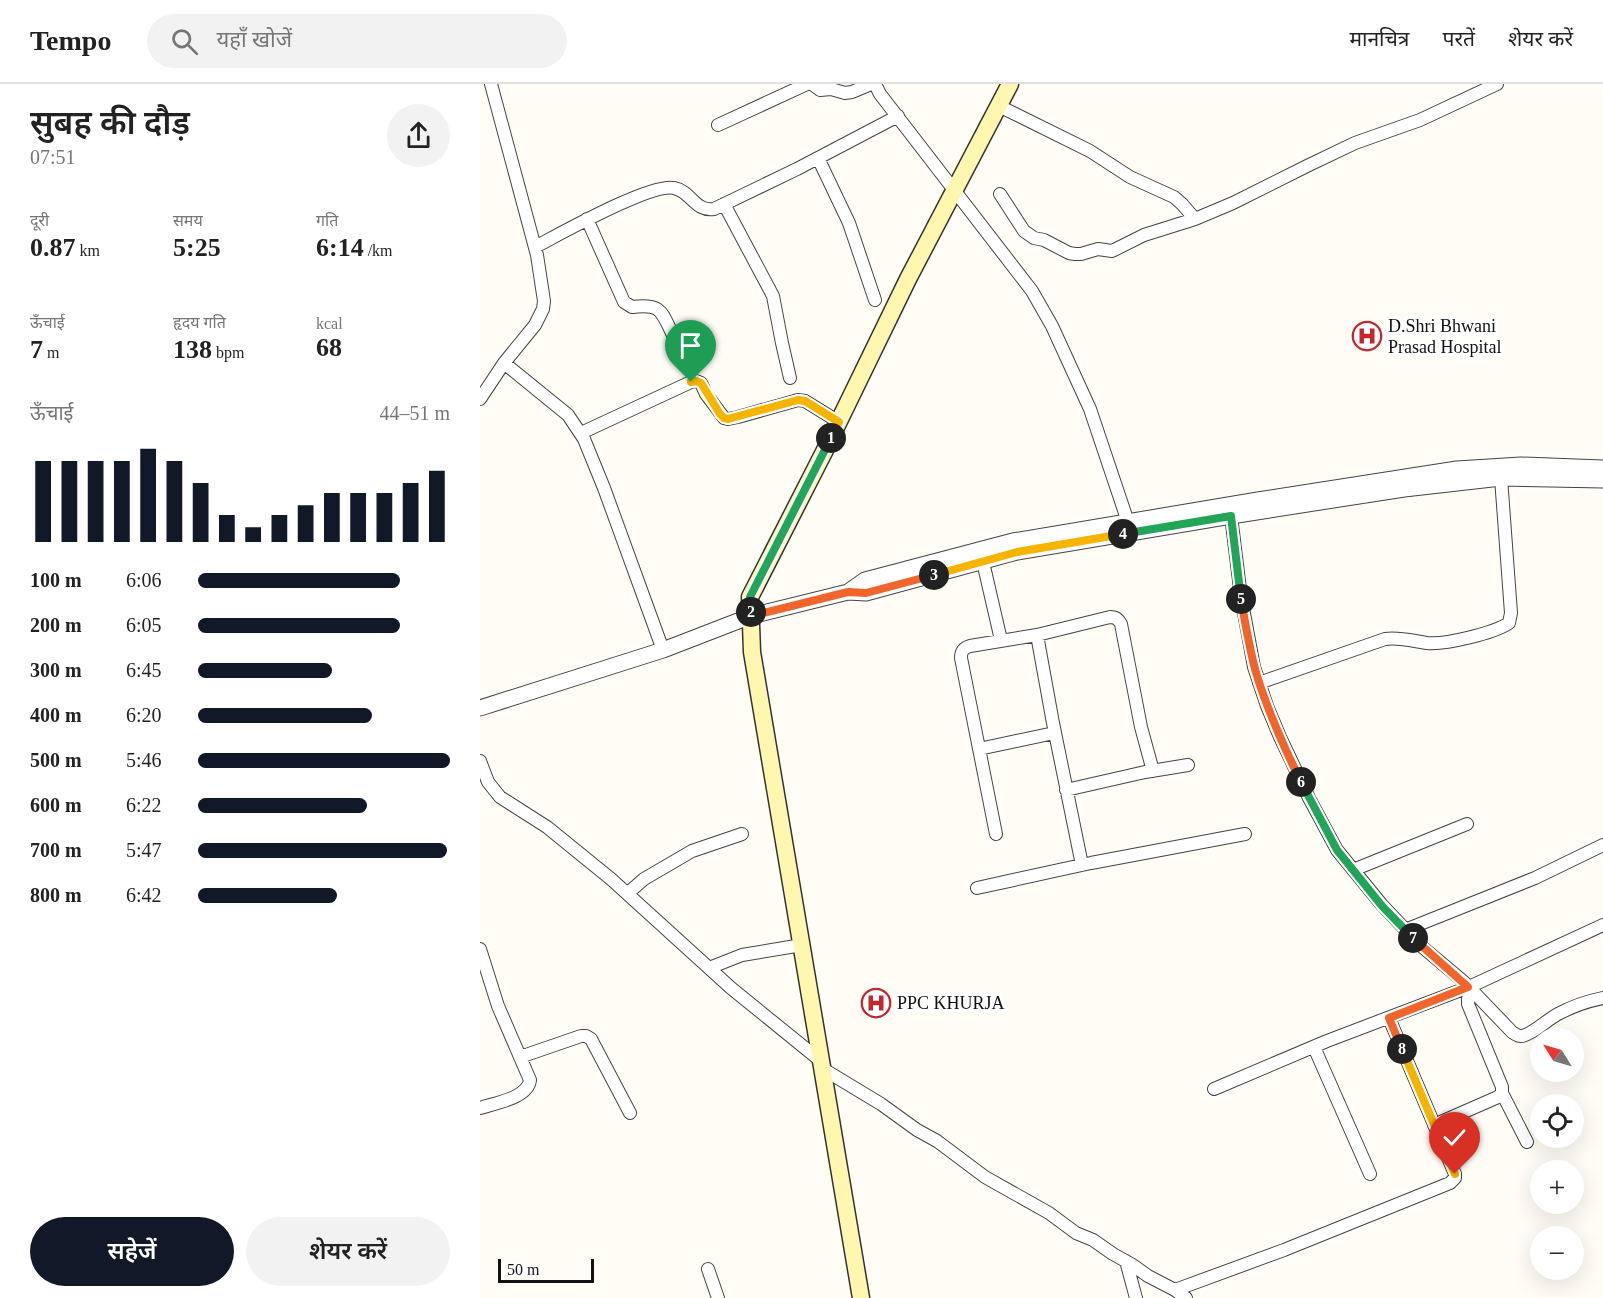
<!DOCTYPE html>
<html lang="hi">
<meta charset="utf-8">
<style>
body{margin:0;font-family:"Times New Roman","Noto Sans Devanagari",serif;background:#f2f2f2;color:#222;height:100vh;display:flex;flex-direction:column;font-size:22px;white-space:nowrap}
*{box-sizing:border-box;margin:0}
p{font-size:20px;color:#767676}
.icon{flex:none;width:33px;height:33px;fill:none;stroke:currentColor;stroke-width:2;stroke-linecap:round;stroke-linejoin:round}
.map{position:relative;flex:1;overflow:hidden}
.details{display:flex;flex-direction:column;background:#fff;width:480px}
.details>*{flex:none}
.needle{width:39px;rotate:307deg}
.controls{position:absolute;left:1050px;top:944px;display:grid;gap:12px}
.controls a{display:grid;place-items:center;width:54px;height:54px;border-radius:50%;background:#fff;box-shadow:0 6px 24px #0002;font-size:30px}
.scale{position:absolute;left:18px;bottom:15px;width:96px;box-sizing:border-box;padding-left:6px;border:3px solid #111;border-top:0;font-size:16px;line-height:21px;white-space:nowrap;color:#111;-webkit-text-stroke:4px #fff;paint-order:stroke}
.pin{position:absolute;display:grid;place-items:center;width:51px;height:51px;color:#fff;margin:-62px -26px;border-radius:50% 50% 50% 0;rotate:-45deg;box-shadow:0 0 6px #0007}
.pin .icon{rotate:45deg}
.km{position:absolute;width:30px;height:30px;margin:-15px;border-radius:50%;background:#222;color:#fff;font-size:16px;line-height:30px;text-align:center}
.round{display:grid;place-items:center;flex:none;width:63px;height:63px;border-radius:32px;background:#f2f2f2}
.headline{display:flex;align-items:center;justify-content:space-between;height:102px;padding:0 30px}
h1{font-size:33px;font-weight:600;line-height:45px}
.stats{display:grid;grid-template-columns:repeat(3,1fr);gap:9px;height:102px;padding:6px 30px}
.stats div{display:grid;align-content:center}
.stats b{font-size:26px;font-weight:600}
.stats small{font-size:16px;font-weight:400}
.stats p{font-size:16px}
.chart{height:168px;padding:12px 30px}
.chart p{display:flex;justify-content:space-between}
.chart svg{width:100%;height:108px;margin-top:6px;stroke:#111827;stroke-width:6}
.button{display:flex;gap:12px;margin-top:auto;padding:12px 30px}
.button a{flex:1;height:69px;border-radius:36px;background:#111827;color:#fff;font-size:24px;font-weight:600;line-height:69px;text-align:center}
.button a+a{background:#f2f2f2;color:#222}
ul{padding:0 30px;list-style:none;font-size:20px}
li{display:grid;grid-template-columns:96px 72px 1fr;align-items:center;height:45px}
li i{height:15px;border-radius:8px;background:#111827}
header{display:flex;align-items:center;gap:36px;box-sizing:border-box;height:84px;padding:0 30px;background:#fff;border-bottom:2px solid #e0e0e0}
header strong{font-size:28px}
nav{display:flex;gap:33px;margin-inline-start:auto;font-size:21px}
.search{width:420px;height:54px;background:#f2f2f2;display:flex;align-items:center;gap:15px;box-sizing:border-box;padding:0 21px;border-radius:33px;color:#767676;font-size:22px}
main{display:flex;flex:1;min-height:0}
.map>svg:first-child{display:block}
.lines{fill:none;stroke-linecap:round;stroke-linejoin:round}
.minor-casing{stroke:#444;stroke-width:14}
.tertiary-casing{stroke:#444;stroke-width:17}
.secondary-casing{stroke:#333;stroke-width:19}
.minor{stroke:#fff;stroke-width:12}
.tertiary{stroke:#fff;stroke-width:15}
.secondary{stroke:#fff6b0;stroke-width:16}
.split-1-casing{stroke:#fff;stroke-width:12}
.split-2-casing{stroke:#fff;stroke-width:12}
.split-3-casing{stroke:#fff;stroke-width:12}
.split-4-casing{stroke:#fff;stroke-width:12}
.split-5-casing{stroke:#fff;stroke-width:12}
.split-6-casing{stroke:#fff;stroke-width:12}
.split-7-casing{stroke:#fff;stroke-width:12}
.split-8-casing{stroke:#fff;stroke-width:12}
.split-9-casing{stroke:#fff;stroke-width:12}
.split-1{stroke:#f5b400;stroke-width:8}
.split-2{stroke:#22a559;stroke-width:8}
.split-3{stroke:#f0652b;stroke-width:8}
.split-4{stroke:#f5b400;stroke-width:8}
.split-5{stroke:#22a559;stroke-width:8}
.split-6{stroke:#f0652b;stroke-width:8}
.split-7{stroke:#22a559;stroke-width:8}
.split-8{stroke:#f0652b;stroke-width:8}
.split-9{stroke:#f5b400;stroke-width:8}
.labels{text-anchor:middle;stroke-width:6;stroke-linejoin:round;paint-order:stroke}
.poi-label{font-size:18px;fill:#111;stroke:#fff;text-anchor:start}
</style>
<header>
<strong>Tempo</strong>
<div class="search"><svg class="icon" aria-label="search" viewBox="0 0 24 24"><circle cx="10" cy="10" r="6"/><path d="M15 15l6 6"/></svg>यहाँ खोजें</div>
<nav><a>मानचित्र</a><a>परतें</a><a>शेयर करें</a></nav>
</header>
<main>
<section class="details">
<div class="headline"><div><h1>सुबह की दौड़</h1><p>07:51</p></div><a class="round"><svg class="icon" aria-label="share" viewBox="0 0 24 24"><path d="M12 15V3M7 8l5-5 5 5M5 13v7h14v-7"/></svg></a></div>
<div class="stats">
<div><p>दूरी</p><b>0.87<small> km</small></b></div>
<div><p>समय</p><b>5:25</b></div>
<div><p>गति</p><b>6:14<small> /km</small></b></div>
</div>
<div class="stats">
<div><p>ऊँचाई</p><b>7<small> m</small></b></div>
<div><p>हृदय गति</p><b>138<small> bpm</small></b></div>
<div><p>kcal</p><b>68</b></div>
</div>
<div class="chart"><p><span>ऊँचाई</span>44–51 m</p>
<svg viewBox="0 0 160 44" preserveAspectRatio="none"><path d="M5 44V11M15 44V11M25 44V11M35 44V11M45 44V6M55 44V11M65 44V20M75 44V33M85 44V38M95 44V33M105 44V29M115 44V24M125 44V24M135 44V24M145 44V20M155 44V15"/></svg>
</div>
<ul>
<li><b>100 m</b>6:06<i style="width:80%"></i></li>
<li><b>200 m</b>6:05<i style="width:80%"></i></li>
<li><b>300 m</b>6:45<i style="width:53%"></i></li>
<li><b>400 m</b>6:20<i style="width:69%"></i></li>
<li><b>500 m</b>5:46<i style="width:100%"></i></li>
<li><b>600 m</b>6:22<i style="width:67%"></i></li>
<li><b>700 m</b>5:47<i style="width:99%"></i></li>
<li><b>800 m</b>6:42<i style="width:55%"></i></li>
</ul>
<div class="button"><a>सहेजें</a><a>शेयर करें</a></div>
</section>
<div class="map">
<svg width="1123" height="1214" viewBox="0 0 1123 1214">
<rect width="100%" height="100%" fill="#fffdf5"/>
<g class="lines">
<g class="minor-casing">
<path id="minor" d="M332 0 340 6 351 5 365 9 372 8 391 0
M395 0 400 10 552 207 572 242 610 325 648 438
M519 22 610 67 650 93 694 113 702 120 715 135
M238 41 327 0
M338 74 369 139 395 216
M520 110 544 147 554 154 564 156 589 169 595 170H601L618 165 632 167 664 151 715 135 753 119 827 82 875 59 940 36 1017 0
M244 120 293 212 302 259 310 294
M107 135 144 218 152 223C183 219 181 228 194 253
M55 163C80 150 170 99 194 104 211 107 215 128 234 125L317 85 418 32
M24 279 88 331 104 355 124 404 183 566
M0 315 24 279 55 241 63 225 64 217 57 171 11 0
M101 349 211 298 216 297 221 299 226 310 244 334 248 335 258 333 318 316 325 317 359 338
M751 432 761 513 774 583 787 622 800 653 829 714 857 766 902 821 940 861 984 898 1032 948C1035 950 1037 952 1041 952 1050 952 1068 935 1078 930 1091 923 1108 917 1123 914
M503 478 521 556
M557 551 573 639 602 781
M779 599 905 555C919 553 933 557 947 559 965 561 1014 549 1029 539L1031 529 1021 394
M499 665 574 649
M0 677 8 698 20 713 67 743 131 795 251 904 341 977
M586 706 665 688 708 681
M516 750 481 574C481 567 483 564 490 562L557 551 630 533C636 533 638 535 641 540L661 643 673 687
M873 786 987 740
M497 804 611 779 765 750
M148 809 164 795 212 767 262 750
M925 846 1055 794 1123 761
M0 865 18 922 50 996C48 1014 15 1019 0 1024
M229 884 262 871 322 861
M834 963 890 1090
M40 973 101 952H106L111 955 150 1029
M343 985 401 1020 437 1046 457 1057 505 1093 569 1129 596 1149 613 1156 633 1170 651 1180 668 1192 695 1206 706 1214
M734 1005 847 957 989 903 1123 841
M1022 1009 1047 1058
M954 1041 1018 1013 1022 1009V1003L988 920V915L993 907
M646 1177 656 1214
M228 1185 238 1214
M695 1206 804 1166 970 1099 975 1094V1090L909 934"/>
</g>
<g class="tertiary-casing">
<path id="tertiary" d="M368 508 385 496 533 457 778 416 977 385 1041 381 1123 384
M0 624 183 566 271 532 368 508 386 509 537 468 757 431 924 405 1021 394 1123 396"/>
</g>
<g class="secondary-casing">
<path id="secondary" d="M381 1214 272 568 270 513 344 368 428 195 530 0"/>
</g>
<use href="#minor" class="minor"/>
<use href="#tertiary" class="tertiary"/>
<use href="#secondary" class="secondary"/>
</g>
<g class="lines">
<g class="split-1-casing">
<path id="split-1" d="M211 298 216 297 221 299 240 330 244 334 248 335 318 316 325 317 359 338 351 354"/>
</g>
<g class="split-2-casing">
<path id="split-2" d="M271 528 270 513 351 354"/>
</g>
<g class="split-3-casing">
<path id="split-3" d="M271 528V532L368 508 386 509 454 491"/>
</g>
<g class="split-4-casing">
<path id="split-4" d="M454 491 537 468 643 450"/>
</g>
<g class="split-5-casing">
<path id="split-5" d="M643 450 751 432 761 515"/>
</g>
<g class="split-6-casing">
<path id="split-6" d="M761 515C765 538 769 562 775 585 786 624 803 661 821 698"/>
</g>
<g class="split-7-casing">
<path id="split-7" d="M821 698 857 766 902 822 933 854"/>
</g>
<g class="split-8-casing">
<path id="split-8" d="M922 965 909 934 988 903 933 854"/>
</g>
<g class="split-9-casing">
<path id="split-9" d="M922 965 975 1090"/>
</g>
<use href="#split-1" class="split-1"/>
<use href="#split-2" class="split-2"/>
<use href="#split-3" class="split-3"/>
<use href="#split-4" class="split-4"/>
<use href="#split-5" class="split-5"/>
<use href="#split-6" class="split-6"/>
<use href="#split-7" class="split-7"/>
<use href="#split-8" class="split-8"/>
<use href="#split-9" class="split-9"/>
</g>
<defs>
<g id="hospital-ring" transform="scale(1.5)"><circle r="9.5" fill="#fff" stroke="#c4262e" stroke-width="1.5"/><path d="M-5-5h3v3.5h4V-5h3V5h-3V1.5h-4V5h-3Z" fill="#c4262e"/></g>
</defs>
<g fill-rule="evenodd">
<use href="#hospital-ring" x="887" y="252"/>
<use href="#hospital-ring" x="396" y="919"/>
</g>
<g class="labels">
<g class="poi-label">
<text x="908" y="248">D.Shri Bhwani<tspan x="908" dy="21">Prasad Hospital</tspan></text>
<text x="417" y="925">PPC KHURJA</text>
</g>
</g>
</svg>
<div class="controls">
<a><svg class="needle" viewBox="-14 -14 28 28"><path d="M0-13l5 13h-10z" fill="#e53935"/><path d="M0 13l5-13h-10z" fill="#767676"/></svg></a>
<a><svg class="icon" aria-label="locate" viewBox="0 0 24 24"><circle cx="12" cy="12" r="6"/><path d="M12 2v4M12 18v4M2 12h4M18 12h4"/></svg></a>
<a>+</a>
<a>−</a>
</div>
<div class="scale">50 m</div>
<div class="pin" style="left:211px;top:298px;background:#1e9e55"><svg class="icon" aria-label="arrive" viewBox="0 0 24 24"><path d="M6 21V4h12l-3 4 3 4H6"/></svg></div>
<div class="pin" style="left:975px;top:1090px;background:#d93025"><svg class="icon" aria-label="check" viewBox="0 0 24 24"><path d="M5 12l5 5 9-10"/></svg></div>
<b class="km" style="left:351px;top:354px">1</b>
<b class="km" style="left:271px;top:528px">2</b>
<b class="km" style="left:454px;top:491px">3</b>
<b class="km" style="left:643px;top:450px">4</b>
<b class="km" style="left:761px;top:515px">5</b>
<b class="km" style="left:821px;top:698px">6</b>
<b class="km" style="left:933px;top:854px">7</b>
<b class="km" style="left:922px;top:965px">8</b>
</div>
</main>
